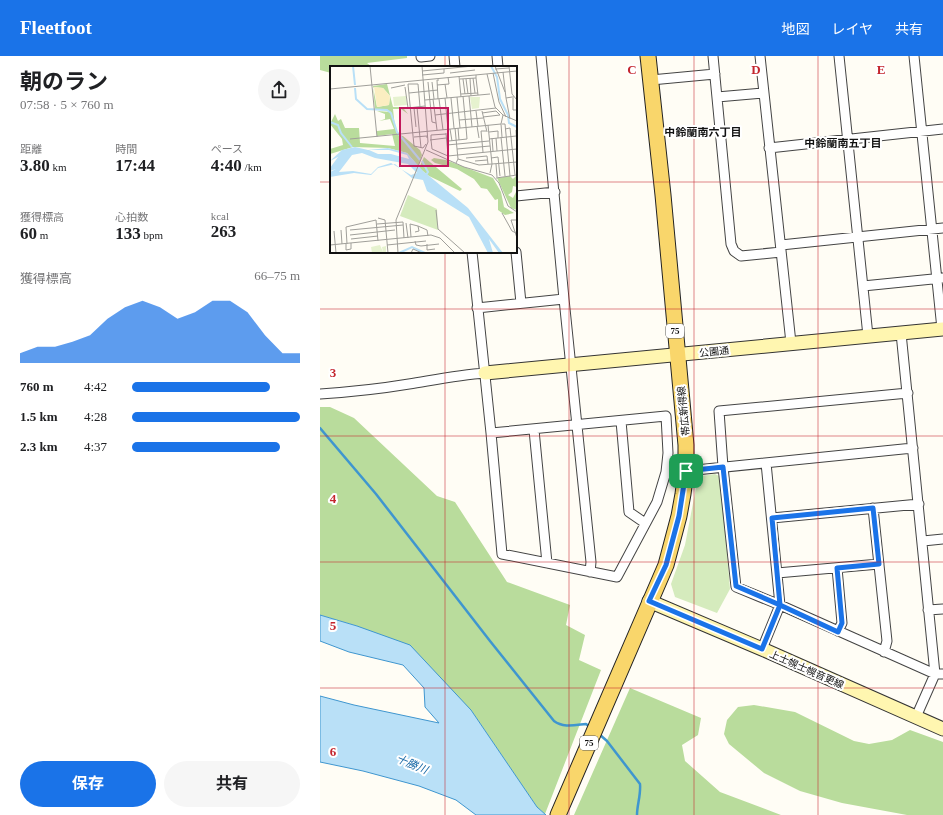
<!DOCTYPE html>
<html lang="ja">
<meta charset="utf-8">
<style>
body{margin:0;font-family:"Times New Roman","Noto Sans JP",serif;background:#f6f6f6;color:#202124;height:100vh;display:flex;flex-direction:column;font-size:15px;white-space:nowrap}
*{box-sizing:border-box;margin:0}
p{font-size:13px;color:#757577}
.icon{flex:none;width:22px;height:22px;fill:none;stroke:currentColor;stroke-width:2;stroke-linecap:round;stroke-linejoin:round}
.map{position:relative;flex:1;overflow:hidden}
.panel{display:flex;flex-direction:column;background:#fff;width:320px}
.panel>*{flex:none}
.pin{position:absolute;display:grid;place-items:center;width:34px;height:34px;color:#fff;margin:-17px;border-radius:8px;box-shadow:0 2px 6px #0006}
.round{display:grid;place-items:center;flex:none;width:42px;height:42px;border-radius:21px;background:#f6f6f6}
.summary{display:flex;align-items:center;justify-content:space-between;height:68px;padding:0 20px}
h1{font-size:22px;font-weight:700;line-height:30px}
.metrics{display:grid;grid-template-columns:repeat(3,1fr);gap:6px;height:68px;padding:4px 20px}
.metrics div{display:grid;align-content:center}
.metrics b{font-size:17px;font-weight:700}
.metrics small{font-size:11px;font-weight:400}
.metrics p{font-size:11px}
.chart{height:112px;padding:8px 20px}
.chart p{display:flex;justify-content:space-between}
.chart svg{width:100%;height:72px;margin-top:4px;fill:#1a73e8;opacity:.7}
.button{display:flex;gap:8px;margin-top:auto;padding:8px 20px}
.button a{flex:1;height:46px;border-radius:24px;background:#1a73e8;color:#fff;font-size:16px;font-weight:700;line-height:46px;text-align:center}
.button a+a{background:#f6f6f6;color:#202124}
ul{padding:0 20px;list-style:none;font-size:13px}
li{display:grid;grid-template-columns:64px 48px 1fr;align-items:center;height:30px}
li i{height:10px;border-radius:5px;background:#1a73e8}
header{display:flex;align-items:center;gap:24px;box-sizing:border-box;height:56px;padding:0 20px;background:#1a73e8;color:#fff}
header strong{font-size:19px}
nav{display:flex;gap:22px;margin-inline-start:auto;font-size:14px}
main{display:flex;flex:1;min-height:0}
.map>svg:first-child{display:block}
.green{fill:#d5ebbd}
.forest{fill:#b9dc9c}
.water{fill:#b9e0f7;stroke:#3f96cf}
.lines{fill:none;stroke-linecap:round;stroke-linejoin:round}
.stream{stroke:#3f96cf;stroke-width:2.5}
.street-casing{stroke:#444;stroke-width:11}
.secondary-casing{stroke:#333;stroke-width:15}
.primary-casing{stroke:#222;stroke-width:17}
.street{stroke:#fff;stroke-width:9}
.secondary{stroke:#fff6b0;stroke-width:13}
.primary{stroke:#f9d66b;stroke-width:15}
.route-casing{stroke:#fff;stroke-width:8}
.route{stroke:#1a73e8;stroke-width:5}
.grid{fill:none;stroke:#c4262e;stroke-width:1;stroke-opacity:0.55}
.labels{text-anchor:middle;stroke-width:4;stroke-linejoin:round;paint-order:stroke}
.shield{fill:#fff;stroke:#585858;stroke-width:1}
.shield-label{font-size:9px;font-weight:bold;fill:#111}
.street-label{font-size:10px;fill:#111;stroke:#fff}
.neighbourhood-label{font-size:11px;font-weight:bold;fill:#111;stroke:#fff}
.water-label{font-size:11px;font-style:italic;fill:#1768a6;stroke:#fff}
.inset-river{fill:none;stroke:#b9e0f7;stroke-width:2}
.inset-road{fill:none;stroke:#a09f9a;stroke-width:1}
.view{fill:#c2185b;fill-opacity:0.15;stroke:#c2185b;stroke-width:2}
.inset-edge{fill:none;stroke:#111;stroke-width:2}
.grid-label{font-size:13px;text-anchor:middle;font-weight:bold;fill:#c4262e;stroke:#fff;stroke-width:4;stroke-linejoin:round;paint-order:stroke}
</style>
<header>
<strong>Fleetfoot</strong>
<nav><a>地図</a><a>レイヤ</a><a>共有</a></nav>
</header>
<main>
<section class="panel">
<div class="summary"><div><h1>朝のラン</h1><p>07:58 · 5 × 760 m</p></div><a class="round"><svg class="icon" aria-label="share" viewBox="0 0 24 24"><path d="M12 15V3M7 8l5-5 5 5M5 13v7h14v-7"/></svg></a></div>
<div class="metrics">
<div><p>距離</p><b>3.80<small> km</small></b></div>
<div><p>時間</p><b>17:44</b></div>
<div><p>ペース</p><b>4:40<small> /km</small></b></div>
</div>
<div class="metrics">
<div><p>獲得標高</p><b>60<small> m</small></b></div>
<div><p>心拍数</p><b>133<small> bpm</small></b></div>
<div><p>kcal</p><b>263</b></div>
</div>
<div class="chart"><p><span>獲得標高</span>66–75 m</p>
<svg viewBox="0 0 160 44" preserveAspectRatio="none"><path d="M0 44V38L10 34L20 34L30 31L40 27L50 17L60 10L70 6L80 10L90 17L100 13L110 6L120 6L130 13L140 27L150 38L160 38V44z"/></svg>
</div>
<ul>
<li><b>760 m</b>4:42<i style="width:82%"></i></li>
<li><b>1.5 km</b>4:28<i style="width:100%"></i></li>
<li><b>2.3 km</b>4:37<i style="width:88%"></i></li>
</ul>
<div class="button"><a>保存</a><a>共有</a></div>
</section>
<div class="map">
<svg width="623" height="759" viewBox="0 0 623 759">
<rect width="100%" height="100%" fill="#fffdf5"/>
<path class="green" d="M395 418 401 421 410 533 397 557 355 541 351 528 365 489 378 421 381 420Z"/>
<path class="forest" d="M0 0H87V2L47 7 52 11H11V17L0 14Z
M0 351H10L34 362 117 440 135 446 187 526 250 549 246 569 265 579 259 604 281 614 225 758 217 751 151 654 37 570 0 559Z
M310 632 381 662 378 679 362 689 365 705 400 736 461 759H254Z
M434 649 475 656 534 685 549 688 572 684 590 674 623 686V759H587L522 747 480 735 444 717 409 688 404 678 407 664 418 651Z"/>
<path class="water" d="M0 559 37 570 90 589 151 654 217 751 226 759H156L136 744 99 730 43 715 0 706V640L34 649 119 667 105 651 104 632 83 609 29 596 0 585Z"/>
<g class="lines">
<path class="stream" d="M0 372 56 438 170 585 234 665C243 672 255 669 266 668L270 671
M279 678 287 685 320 728C321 739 317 749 317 759"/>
<g class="street-casing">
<path id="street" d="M101 0V1L110 0
M134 0 135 11
M177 0 178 11
M221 0 244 243 271 506 270 516
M393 0 411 188 414 195 421 200 461 196
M440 0 471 287
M519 0 548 280
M594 0 622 273
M331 24 395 18
M397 41 443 37
M449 92 623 73
M196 140 235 136
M461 189 623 172
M152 196 171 377 182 498 297 521 337 446 346 416 348 397 346 360 171 377
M196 196 201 247
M543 230 623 222
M157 252 244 243
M581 277 615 618 596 661
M588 337 399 355 403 411 416 531 460 549 615 618H623
M0 338C30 336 59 333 89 328 114 324 139 319 165 317
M301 365 309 456 325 467
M214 374 227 507
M366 415 593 392
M553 452 567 585 564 596
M452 462 599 448
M603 485 623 483
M517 512 522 567 518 575
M457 517 559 508
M608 554 623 553
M442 593 460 549 446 407"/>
</g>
<g class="secondary-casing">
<path id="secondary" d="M165 317 623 273
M329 545 442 593 623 673"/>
</g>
<g class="primary-casing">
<path id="primary" d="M238 759 346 509 359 460 363 438 366 415V389L343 139 328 0"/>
</g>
<use href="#street" class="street"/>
<use href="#secondary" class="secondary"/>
<use href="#primary" class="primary"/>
</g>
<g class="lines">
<g class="route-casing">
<path id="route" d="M366 415 403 411 416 530 460 549 452 462 553 452 559 508 517 512 522 567 518 576 460 549 442 593 329 545 346 509 359 460 366 415"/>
</g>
<use href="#route" class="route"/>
</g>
<path class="grid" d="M125 0V11M249 0V759M374 0V759M498 0V759M0 126H11M196 126H623M125 196V759M0 253H623M0 380H623M0 506H623M0 632H623"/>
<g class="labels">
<g class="shield">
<rect x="346" y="268" width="18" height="14" rx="3"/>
<rect x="260" y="680" width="18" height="14" rx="3"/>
</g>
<g class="shield-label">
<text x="355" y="278">75</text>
<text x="269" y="690">75</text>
</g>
<g class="street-label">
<text transform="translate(394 295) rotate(-6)" y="4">公園通</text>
<text transform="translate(363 355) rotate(-96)" y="4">帯広新得線</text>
<text transform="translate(487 613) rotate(24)" y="4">上士幌士幌音更線</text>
</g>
<g class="neighbourhood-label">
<text x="383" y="80">中鈴蘭南六丁目</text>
<text x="523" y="91">中鈴蘭南五丁目</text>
</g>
<g class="water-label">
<text transform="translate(92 708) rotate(23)" y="4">十勝川</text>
</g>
</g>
<g transform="translate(10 10)">
<rect width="187" height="187" fill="#fffdf5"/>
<path d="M78 129 107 143 108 164 70 150Z" fill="#d5ebbd"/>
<path d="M57 18 63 41H77L74 43 78 48 71 43H63L65 62 68 69 73 70 90 84 92 89 88 100 77 87 58 82 23 81 0 88V83L13 79 12 73 0 58 5 48 8 55 11 53 15 62H29L30 77 65 80 62 68 47 70V65L64 63 60 53 49 55 55 53V48L47 45 61 46 55 43H45L43 20ZM43 21 53 22 60 30 59 39 47 41ZM94 91 132 123 130 125 99 110 89 102ZM104 92 116 94 163 112 171 126 174 141 184 147 175 149 168 144V133L165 134 157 123 151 122 144 113 127 103 105 97 101 94ZM187 109V121L183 120 182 126 178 129 183 132 187 124V144L181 142 167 112 180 110 183 113Z" fill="#b9dc9c" fill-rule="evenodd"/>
<path d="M44 21 53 22 60 30 59 39 47 41Z" fill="#fbeec1"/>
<path d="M76 30 77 39 64 40 63 31ZM140 31H150L149 42 142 43ZM50 179 53 186 52 181 56 180V187H42L41 181Z" fill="#e6f2cf"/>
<path d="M25 81 38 84 58 82 77 87 93 105 138 142 173 187H169L159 173 163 187H158L139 151 97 125 93 114 82 112 65 98 48 102 41 109 24 107 0 111V106L6 103 0 105V102L8 91 0 95 12 84ZM39 84H59L77 89 79 93 61 88H48ZM32 87 45 92 78 98 87 107 81 109 61 97 48 101 41 108 23 105 9 106 22 89Z" fill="#b9e0f7" fill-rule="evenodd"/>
<path class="inset-river" d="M23 0 25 19M161 0 167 11 170 33 178 49 179 57 187 61M25 22 26 33 37 43 57 44 61 47 67 66 90 94M0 56 8 59 11 67 22 81M92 95 98 106 96 109M69 187 82 181 95 187"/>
<path class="inset-road" d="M40 0 47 71M165 0 175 26M179 0 182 28 187 34M165 3 179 2M92 5 143 0M173 6 176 32 182 31M120 7 145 4M163 7 169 36 176 51M157 8 165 41 173 49 187 55M92 9 114 7V3M129 10 131 31M140 12 141 30M143 12 145 27M146 12 148 29M130 13 146 12V9M133 13 135 28M136 13 138 28M93 14 187 5M98 16 102 56 106 57M102 16 104 33M115 18 117 32M107 19 119 18 118 11M75 21 78 42 95 40M61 22 75 19M0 23 93 14M79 27 108 24M131 28 148 27M133 30 136 61M139 30 142 61M183 30V44H187M127 31 130 62M115 32 118 63M121 32 124 62M176 32 180 53M103 33 107 64M108 33 107 14H109M109 33 113 64M95 34 160 28M87 41 91 82M90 41 88 18H78L84 80 93 82 96 78M84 42 86 61M146 45 148 60M152 45 157 66M152 47 166 45 170 49 153 51M105 49 166 42M129 54 153 52M171 58 172 71M172 58H175L180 110M158 59 162 98 160 107M147 60 149 72M125 62 128 93 126 97M128 62 129 74M120 63 122 75M175 63 180 62 185 109M186 64 187 83M159 66 168 65V72M116 67 118 89M116 68 101 69V74L102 83 118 90 187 83M84 71 97 70V72M171 71 175 110M162 72 163 85M166 72 167 85M20 73 171 58 173 49M159 73 186 70M100 74 116 72M119 75 137 73 136 61M117 79 159 75M127 83 160 80M96 84 134 101 162 109 169 117 178 140 187 146M153 86 151 65H156M136 92 157 90 158 98M161 92 168 91 170 110M128 93 149 99 187 96M145 95 157 94M166 98 167 111M166 112 187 109M106 144 108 163 135 187M172 147 182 165 186 167 187 162M48 152 55 154 58 187M187 154H181L187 172M76 157 78 172M47 158 73 156 74 172M88 160 97 164 98 170M11 164 12 178M20 164 73 159M4 165 6 187M20 169 65 164M81 171 80 158 88 160 89 165 85 166M21 173 48 170M85 175 86 179 91 180 109 178M16 178V184L21 183V177M17 178 16 161 46 154 48 175M97 178V184L105 183M0 179 101 169 110 172 125 187M57 179 96 175M68 187 66 154 98 76 92 0M81 187 83 183 92 187"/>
<path class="view" d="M70 42H118V100H70Z"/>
<rect width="187" height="187" class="inset-edge"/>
</g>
<g class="grid-label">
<text x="312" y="18">C</text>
<text x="436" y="18">D</text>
<text x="561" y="18">E</text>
<text x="13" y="321">3</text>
<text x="13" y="447">4</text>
<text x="13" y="574">5</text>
<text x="13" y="700">6</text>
</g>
</svg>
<div class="pin" style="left:366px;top:415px;background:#1e9e55"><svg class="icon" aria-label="arrive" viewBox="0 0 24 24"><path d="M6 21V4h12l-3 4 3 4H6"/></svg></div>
</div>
</main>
